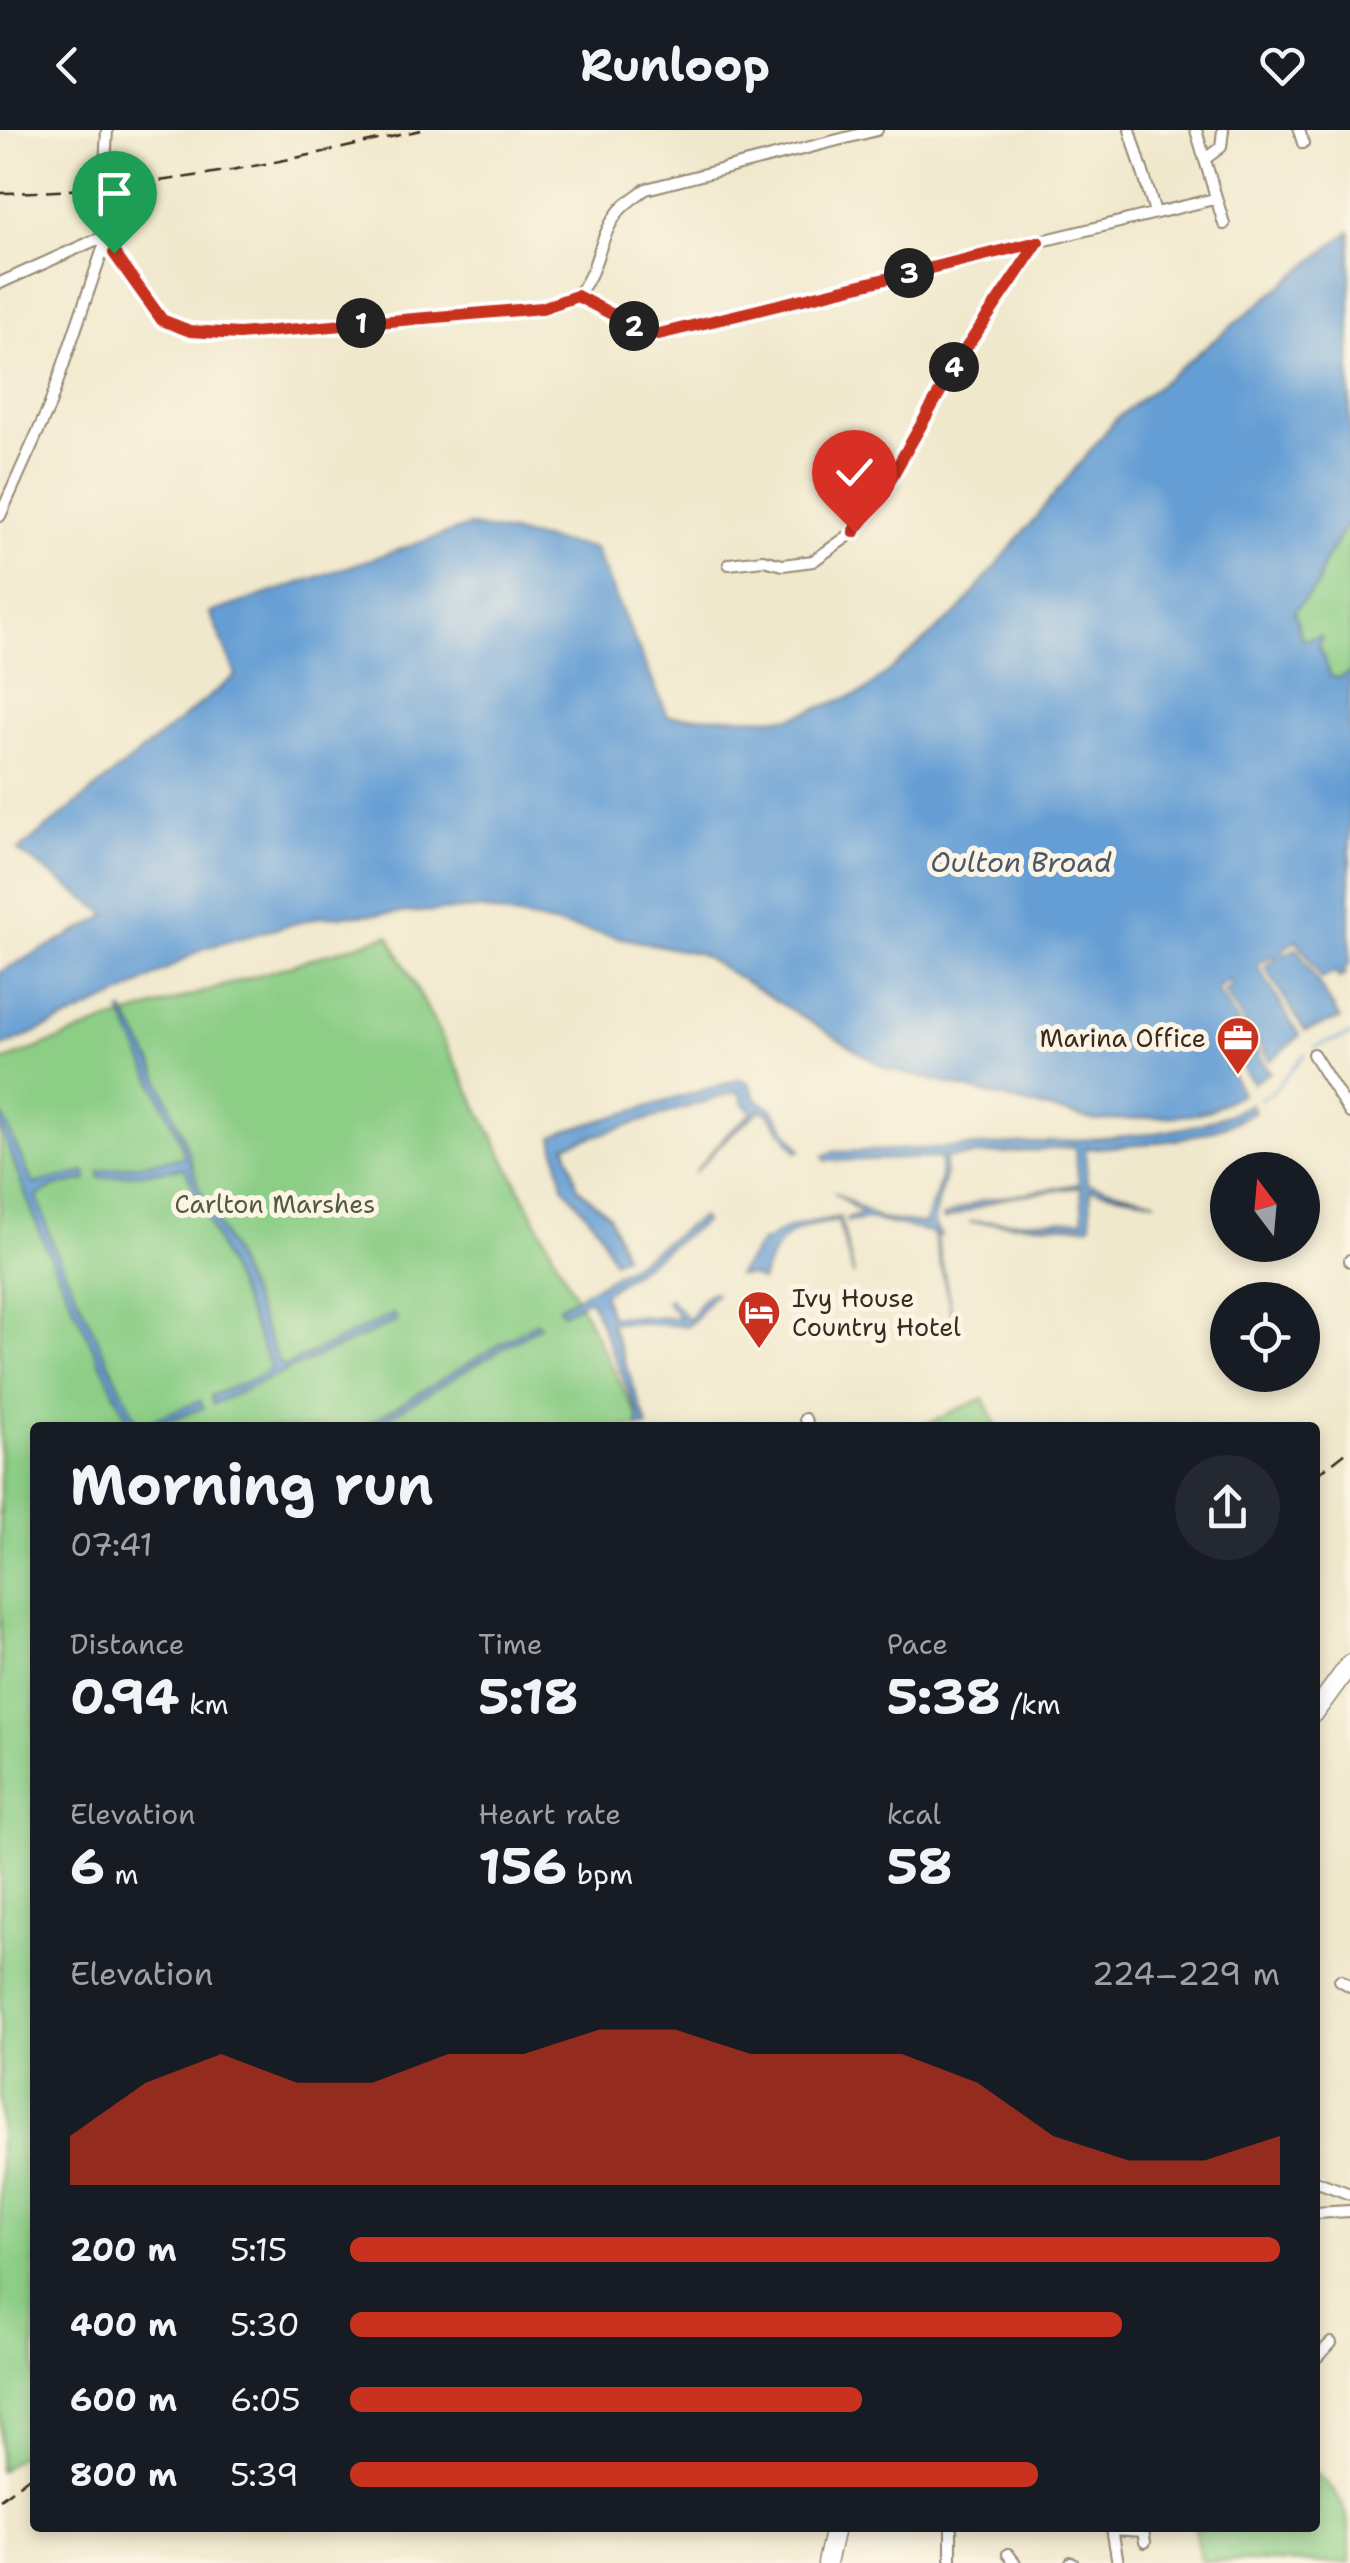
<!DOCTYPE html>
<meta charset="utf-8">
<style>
body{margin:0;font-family:"Shantell Sans",sans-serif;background:#242831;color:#f1f3f6;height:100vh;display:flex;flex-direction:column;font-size:38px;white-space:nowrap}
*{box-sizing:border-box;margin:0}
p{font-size:32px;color:#9ea1a6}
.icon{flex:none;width:55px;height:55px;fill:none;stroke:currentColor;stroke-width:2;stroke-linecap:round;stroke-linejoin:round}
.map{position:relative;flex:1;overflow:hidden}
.side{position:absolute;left:30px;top:1292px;width:1290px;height:1110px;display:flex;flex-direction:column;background:#171b24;border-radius:10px;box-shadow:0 5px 15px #0003}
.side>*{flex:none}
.needle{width:65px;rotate:344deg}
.tools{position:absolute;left:1210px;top:1022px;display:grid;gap:20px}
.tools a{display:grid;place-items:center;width:110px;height:110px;border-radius:50%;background:#171b24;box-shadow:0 5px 15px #0003;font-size:50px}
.pin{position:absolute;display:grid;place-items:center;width:85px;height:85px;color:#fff;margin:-102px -42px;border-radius:50% 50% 50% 0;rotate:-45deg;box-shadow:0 0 10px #0007}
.pin .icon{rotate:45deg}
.km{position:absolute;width:50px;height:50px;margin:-25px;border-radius:50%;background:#222;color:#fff;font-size:28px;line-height:50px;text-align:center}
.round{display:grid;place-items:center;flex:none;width:105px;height:105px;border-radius:52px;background:#242831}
.overview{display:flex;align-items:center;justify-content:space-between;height:170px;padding:0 40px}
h1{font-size:55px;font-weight:700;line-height:75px}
.figures{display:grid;grid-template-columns:repeat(3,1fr);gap:15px;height:170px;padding:10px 40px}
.figures div{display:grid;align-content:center}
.figures b{font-size:50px;font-weight:700}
.figures small{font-size:28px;font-weight:400}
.figures p{font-size:28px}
.chart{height:280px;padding:20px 40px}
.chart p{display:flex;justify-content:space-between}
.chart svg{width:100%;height:180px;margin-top:10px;fill:#c8321e;opacity:.7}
ul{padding:0 40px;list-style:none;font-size:32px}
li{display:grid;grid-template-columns:160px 120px 1fr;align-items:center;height:75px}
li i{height:25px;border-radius:12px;background:#c8321e}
header{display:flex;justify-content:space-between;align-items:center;height:130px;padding:0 40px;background:#171b24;font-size:45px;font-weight:700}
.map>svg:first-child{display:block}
.green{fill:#8cce86;stroke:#647c52;stroke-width:2.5}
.water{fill:#659ed4;stroke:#506479;stroke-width:2.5}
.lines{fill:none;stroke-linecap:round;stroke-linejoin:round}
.stream{stroke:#659ed4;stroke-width:2.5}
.minor-casing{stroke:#968975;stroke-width:14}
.trunk-casing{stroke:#968975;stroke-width:21}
.minor{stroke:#fff;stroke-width:10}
.trunk{stroke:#fff;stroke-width:18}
.rail{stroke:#3b2a1e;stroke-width:2.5;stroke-dasharray:15 8;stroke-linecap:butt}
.minor-bridge-casing{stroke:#968975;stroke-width:14;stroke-linecap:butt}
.minor-bridge{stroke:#fff;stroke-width:10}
.route-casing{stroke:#fff;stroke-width:20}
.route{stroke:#c8321e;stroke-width:12}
.labels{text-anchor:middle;stroke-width:10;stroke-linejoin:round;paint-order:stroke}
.poi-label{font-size:25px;fill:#3b2a1e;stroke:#fcf5e5;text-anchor:end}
.park-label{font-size:25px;fill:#535b3d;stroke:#fcf5e5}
.water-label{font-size:28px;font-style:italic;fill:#4c5867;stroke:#fcf5e5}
</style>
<header><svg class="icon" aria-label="back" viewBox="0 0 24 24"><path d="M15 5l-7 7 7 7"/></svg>Runloop<svg class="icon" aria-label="heart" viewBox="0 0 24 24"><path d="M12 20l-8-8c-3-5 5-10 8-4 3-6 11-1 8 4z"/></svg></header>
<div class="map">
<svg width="1350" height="2433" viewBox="0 0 1350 2433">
<rect width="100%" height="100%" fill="#fcf5e5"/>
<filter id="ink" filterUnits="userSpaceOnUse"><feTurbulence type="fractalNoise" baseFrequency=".01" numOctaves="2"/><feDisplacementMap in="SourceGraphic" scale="20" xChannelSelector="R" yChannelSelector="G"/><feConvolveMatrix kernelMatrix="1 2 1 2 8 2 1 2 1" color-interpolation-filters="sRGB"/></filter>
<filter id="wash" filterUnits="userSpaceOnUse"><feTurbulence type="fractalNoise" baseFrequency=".0048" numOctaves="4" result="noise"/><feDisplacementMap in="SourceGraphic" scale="40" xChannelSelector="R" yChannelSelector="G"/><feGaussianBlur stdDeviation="2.25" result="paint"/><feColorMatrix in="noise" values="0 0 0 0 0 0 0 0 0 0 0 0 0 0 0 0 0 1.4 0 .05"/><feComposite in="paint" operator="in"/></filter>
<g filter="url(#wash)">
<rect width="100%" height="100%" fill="#f0e8cc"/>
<path class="green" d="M1350 388V542L1340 548 1331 547 1318 513 1320 507 1302 510 1293 480 1318 455 1322 437Z
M389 805 643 1297 35 1298V2314L0 2341V932L106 892Z
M984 1268 997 1297H920Z
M1315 2343C1350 2371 1350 2391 1350 2433L1201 2431 1194 2398H1315Z"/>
<path class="water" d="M1350 101V388L1322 437 1318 455 1294 481 1302 510 1320 506 1322 511 1318 513 1331 547 1340 548 1350 542V835L1343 839 1346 844 1339 848 1335 842 1322 849 1297 810 1282 820 1285 825 1297 818 1340 889 1305 901 1265 837 1276 829 1275 825 1257 835 1300 906 1270 931 1224 862 1232 856 1229 851 1216 859 1270 942 1253 953 1237 930 1227 936 1242 963 1210 980 1190 985 1096 991 887 939 700 824 480 779 319 787 205 818 121 865 0 918V842L108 785 18 721 236 545 210 483 469 396 594 418 668 586 790 588 864 562 959 481 1116 289Z
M124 881 152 932 182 1003 198 1055 230 1119 279 1233 285 1236 394 1184 397 1191 213 1274 211 1266 260 1246 271 1237 185 1038 100 1048 99 1041 184 1027 179 1008 121 882Z
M741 949 749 953 756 968 772 979 801 1020 797 1022 769 984 761 980 729 1006 694 1043 725 1006 753 982 744 974 739 961 566 1015 578 1058 609 1085 624 1125 613 1131 598 1098 563 1056 553 1007 565 1001Z
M1250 974 1254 981C1205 1013 1142 1014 1085 1019L1087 1053 1156 1071 1090 1059 1091 1093 1088 1096 969 1092 1083 1090 1081 1057 1006 1067 944 1090 942 1087 983 1070 1079 1054 1075 1017 945 1028C947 1057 934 1071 934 1094L941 1106H936L955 1198 933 1103 870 1089 847 1092 846 1089 862 1084 834 1062 879 1089 924 1094C933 1070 943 1059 940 1028L826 1031 823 1026 834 1022C911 1020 987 1016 1064 1011 1125 1006 1195 1005 1250 974Z
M0 980 33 1054 86 1042 87 1050 56 1056 37 1066 53 1116 137 1292 142 1294 200 1271 203 1278 150 1297H131L46 1118 0 996Z
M701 1087 704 1092 603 1164 610 1186 679 1188 666 1171 669 1168 689 1190 704 1167 712 1162 716 1164C704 1172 700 1187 688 1196L610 1192 648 1297H638V1284L591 1171 587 1170 563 1183 559 1177 630 1136Z
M840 1087 854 1146 838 1091C789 1098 778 1105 761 1151L752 1146 737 1145 762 1111 765 1112C788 1093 812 1092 840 1087Z
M537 1192 540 1196 372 1297H363Z"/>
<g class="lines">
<path class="stream" d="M1315 917 1350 905
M1260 969 1271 963 1306 923"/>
</g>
</g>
<g filter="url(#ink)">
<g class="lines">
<g class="minor-casing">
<path id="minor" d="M1130 0 1155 82
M1196 0 1224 94
M1299 0 1303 13
M1205 29 1221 17 1223 0
M105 36 107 0
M104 74 107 107 114 123 162 190 190 201 239 203 542 178C602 170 589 123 616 85 623 74 635 67 646 59L877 0
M0 153 93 111 107 107
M577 165 646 203 659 204 1214 69
M0 386 49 277 107 107
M729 434 763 430 783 435 813 431 854 402 884 360 959 227 1038 112
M1313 924 1350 983
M1350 1130V1131
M805 1289 809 1298
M1340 1850 1350 1856
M1315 2051 1350 2064
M1315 2083 1350 2081
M1315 2229 1331 2213
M951 2398V2433
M1112 2398 1118 2433
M1112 2399 1143 2401 1145 2412
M1008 2424 1015 2433
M1071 2432 1073 2433"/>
</g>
<g class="trunk-casing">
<path id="trunk" d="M1315 1582 1350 1534
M827 2433 835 2398"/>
</g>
<use href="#minor" class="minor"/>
<use href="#trunk" class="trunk"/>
<path class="rail" d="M0 63C144 61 282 33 421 0
M1315 1346 1350 1319
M0 2369 35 2343"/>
<g class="minor-bridge-casing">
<path id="minor-bridge" d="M104 74 105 36"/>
</g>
<use href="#minor-bridge" class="minor-bridge"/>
</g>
</g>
<g class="lines" filter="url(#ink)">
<g class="route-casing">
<path id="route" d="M114 123 162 190 190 201 239 204 542 178 577 166 646 202 659 204 1038 112 960 227 884 360 854 402"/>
</g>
<use href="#route" class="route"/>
</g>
<defs>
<g id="office-pin" transform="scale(2.25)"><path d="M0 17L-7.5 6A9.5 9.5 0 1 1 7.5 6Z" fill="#c8321e" stroke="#fcf5e5"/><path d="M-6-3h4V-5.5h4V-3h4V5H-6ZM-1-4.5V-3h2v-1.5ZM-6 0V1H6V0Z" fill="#fff"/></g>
<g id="hotel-pin" transform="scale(2.25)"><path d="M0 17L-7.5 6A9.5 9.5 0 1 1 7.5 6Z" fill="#c8321e" stroke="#fcf5e5"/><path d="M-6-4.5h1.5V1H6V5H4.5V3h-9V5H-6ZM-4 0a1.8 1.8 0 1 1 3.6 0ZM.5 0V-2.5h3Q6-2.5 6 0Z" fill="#fff"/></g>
</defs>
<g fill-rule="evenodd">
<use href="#office-pin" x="1238" y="908"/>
<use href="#hotel-pin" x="759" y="1182"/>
</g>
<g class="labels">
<g class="poi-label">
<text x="1206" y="917">Marina Office</text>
<text x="792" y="1177" text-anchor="start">Ivy House<tspan x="792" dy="29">Country Hotel</tspan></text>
</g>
<g class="park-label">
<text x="275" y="1083">Carlton Marshes</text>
</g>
<g class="water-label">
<text x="1021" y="742">Oulton Broad</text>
</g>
</g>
</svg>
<div class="tools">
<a><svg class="needle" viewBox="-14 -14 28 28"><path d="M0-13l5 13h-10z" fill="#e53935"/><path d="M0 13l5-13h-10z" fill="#9ea1a6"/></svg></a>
<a><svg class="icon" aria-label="locate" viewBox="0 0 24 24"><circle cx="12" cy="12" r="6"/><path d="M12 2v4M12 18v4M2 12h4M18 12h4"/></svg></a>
</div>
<div class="pin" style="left:114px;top:123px;background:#1e9e55"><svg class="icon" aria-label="arrive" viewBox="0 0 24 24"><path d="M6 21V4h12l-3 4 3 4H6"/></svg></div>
<div class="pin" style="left:854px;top:402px;background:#d93025"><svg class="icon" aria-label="check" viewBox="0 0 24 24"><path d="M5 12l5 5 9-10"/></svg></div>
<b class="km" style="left:361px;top:193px">1</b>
<b class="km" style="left:634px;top:196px">2</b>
<b class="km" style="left:909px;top:143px">3</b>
<b class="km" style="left:954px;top:237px">4</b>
<section class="side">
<div class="overview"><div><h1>Morning run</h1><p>07:41</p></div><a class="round"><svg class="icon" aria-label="share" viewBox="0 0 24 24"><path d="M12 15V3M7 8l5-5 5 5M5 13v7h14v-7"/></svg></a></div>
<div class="figures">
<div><p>Distance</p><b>0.94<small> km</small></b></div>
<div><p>Time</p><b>5:18</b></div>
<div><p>Pace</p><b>5:38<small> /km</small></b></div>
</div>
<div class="figures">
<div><p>Elevation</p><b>6<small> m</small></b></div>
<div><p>Heart rate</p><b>156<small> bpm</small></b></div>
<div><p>kcal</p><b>58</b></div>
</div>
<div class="chart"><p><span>Elevation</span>224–229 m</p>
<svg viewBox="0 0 160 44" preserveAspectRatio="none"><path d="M0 44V32L10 19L20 12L30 19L40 19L50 12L60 12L70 6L80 6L90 12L100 12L110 12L120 19L130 32L140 38L150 38L160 32V44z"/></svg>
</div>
<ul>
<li><b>200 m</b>5:15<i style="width:100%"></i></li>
<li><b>400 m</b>5:30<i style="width:83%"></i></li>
<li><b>600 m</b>6:05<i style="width:55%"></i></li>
<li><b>800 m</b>5:39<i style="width:74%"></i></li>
</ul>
</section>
</div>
